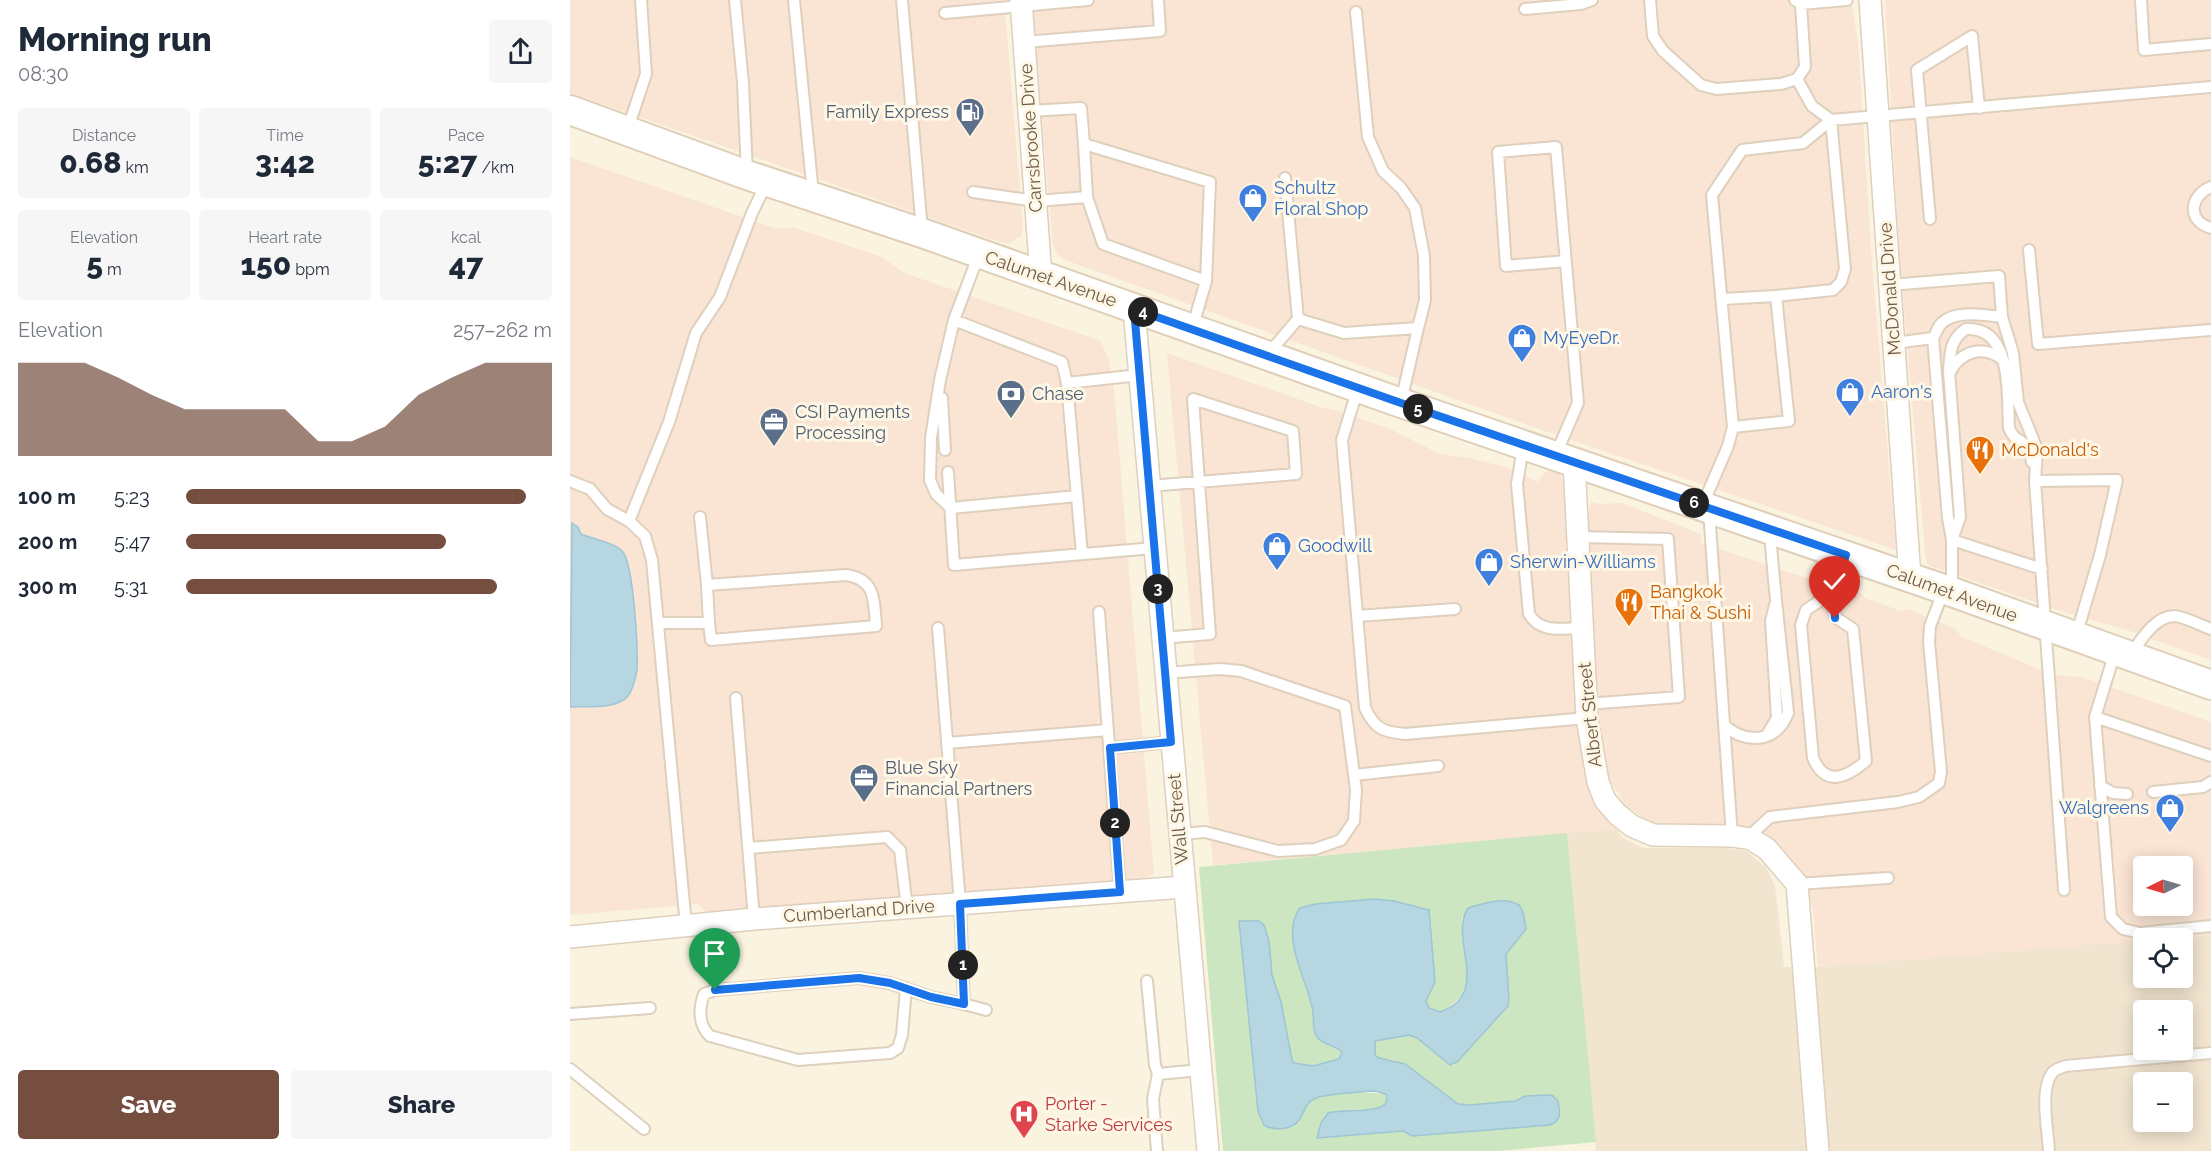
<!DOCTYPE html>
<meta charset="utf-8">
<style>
body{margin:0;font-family:Raleway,sans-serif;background:#f6f6f7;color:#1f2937;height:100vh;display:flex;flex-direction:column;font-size:22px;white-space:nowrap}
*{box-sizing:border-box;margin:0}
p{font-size:20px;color:#747a83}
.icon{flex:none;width:33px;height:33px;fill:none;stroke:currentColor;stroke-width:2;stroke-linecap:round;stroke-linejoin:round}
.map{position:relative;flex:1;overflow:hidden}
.sheet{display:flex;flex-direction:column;background:#fff;width:570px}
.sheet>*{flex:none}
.needle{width:39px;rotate:265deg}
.tools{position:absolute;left:1563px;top:856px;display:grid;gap:12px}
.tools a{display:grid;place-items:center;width:60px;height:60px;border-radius:6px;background:#fff;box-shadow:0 3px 15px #0003;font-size:30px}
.pin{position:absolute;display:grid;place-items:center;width:51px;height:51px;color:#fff;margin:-62px -26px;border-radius:50% 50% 50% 0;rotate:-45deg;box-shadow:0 0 6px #0007}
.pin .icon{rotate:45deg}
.km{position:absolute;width:30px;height:30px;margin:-15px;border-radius:50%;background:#222;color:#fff;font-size:16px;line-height:30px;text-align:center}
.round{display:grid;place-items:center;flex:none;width:63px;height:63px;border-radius:6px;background:#f6f6f7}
.overview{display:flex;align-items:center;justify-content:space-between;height:102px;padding:0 18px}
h1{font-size:33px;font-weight:800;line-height:45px}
.metrics{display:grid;grid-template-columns:repeat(3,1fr);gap:9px;height:102px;padding:6px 18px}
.metrics div{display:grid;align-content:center;border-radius:6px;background:#f6f6f7;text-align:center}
.metrics b{font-size:30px;font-weight:800}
.metrics small{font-size:16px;font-weight:400}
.metrics p{font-size:16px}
.chart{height:168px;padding:12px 18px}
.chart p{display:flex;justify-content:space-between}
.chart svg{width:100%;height:108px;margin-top:6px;fill:#754e40;opacity:.7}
.button{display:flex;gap:12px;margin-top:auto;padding:12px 18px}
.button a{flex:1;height:69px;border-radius:6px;background:#754e40;color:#fff;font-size:24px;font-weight:800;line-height:69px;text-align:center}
.button a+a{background:#f6f6f7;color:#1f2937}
ul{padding:0 18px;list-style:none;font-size:20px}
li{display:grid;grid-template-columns:96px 72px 1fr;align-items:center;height:45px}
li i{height:15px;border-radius:8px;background:#754e40}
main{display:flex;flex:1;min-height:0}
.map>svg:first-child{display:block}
.residential{fill:#f1e5cf;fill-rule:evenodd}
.commercial{fill:#fae4d4;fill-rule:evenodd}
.grass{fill:#cbe6c0;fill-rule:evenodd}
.water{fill:#b6d7e2;stroke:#9dc5d3;stroke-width:1.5}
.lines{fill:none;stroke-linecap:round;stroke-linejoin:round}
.service-casing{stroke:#ded0bd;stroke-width:14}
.minor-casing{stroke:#ded0bd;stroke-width:24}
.secondary-casing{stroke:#dfcfb8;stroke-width:32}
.service{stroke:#fff;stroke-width:10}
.minor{stroke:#fff;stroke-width:21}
.secondary{stroke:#fff;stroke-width:28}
.route-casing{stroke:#fff;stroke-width:12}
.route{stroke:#1a73e8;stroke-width:8}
.labels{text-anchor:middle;stroke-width:6;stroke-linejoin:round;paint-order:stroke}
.service-label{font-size:18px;fill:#4e5e75;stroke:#fef7e5;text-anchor:start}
.street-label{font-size:18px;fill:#6f5b49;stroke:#fef7e5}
.shop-label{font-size:18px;fill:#366cbe;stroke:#fef7e5;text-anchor:start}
.food-label{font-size:18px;fill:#c56008;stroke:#fef7e5;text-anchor:start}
.health-label{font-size:18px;fill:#be3a42;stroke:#fef7e5;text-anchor:start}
</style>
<main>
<section class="sheet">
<div class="overview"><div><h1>Morning run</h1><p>08:30</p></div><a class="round"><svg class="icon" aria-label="share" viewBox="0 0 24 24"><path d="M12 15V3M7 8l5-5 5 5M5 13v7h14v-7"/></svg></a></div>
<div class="metrics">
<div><p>Distance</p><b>0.68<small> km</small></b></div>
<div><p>Time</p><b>3:42</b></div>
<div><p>Pace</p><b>5:27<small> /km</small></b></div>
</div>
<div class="metrics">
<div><p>Elevation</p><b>5<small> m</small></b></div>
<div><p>Heart rate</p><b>150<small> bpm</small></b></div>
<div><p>kcal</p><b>47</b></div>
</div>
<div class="chart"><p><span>Elevation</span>257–262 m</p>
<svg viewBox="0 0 160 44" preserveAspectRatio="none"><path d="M0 44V6L10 6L20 6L30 12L40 19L50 25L60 25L70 25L80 25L90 38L100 38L110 32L120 19L130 12L140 6L150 6L160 6V44z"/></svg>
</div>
<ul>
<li><b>100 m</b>5:23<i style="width:93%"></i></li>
<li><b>200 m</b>5:47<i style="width:71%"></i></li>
<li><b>300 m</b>5:31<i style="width:85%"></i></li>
</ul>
<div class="button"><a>Save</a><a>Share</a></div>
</section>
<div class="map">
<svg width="1641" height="1151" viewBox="0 0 1641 1151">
<rect width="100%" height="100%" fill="#faf3e0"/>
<path class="residential" d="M1048 829 1051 837 1073 848H1156L1176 851 1196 867 1205 886 1214 967H1248L1573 940 1574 978H1612V939H1590L1641 935V1151H1026L997 833ZM1574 1011H1612V1050H1574ZM1574 1083H1612V1122H1574Z"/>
<path class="commercial" d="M0 0H434L453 229 451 236 439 243 430 242 0 93Z
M461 0H1281L1288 42 1302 265 1326 550 969 429 495 260 487 254 483 244Z
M1315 0H1641V660L1554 629 1494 612 1360 566 1356 562 1329 250Z
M0 157 204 228H225L312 257 334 273 531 341 539 361 544 390 584 875 570 879 138 914 128 904 0 915Z
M597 353 750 407 765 410 820 429 870 454 899 458 936 467 967 482 978 470 989 473 994 481 1009 734 1013 759 1019 786 1037 819 1048 829 643 865Z
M1021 502 1032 504 1052 503 1131 534V543L1230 576 1289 592 1297 599 1331 611 1339 609 1385 629 1392 637 1483 675 1512 677 1641 722V935L1248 967 1243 910 1238 889 1223 863 1210 846 1193 834 1171 828 1144 825H1093L1079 822 1056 806 1038 777 1028 727 1017 519ZM1574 867H1612V906H1574Z"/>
<path class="grass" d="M997 833 1026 1142 928 1151H653L629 867ZM892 917 954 933 936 953 939 998 938 1006 884 1065H880L847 1038 839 1035 805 1041V1055L809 1058 827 1061 888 1104C909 1107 936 1105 956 1096L980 1125 833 1131 747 1138C755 1131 773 1112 782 1110 795 1106 816 1116 817 1095 804 1091 758 1093 745 1098 735 1102 732 1112 728 1121 716 1127 707 1132 694 1125L688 1111 670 921 699 941 702 975 711 1002 722 1060 724 1063 743 1066 769 1059 772 1052 766 1046 751 1041 745 1031 742 1007 730 973 860 989 856 1001 859 1008 870 1012 874 1011 893 995 898 981Z"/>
<path class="water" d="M2 523 8 527 11 534C22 539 46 543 53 552 64 567 68 650 67 670 66 677 62 691 58 696 46 710 16 706 0 707Z
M804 899 824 901 859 910 865 982 856 1001 859 1008 870 1012C923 994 878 939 898 908 915 903 933 896 949 905L953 912 956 929 936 954 939 998 938 1006 887 1062 880 1065 847 1038 839 1035 805 1041V1055L809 1058 835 1064 888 1104 900 1105 945 1101 956 1096 982 1095 988 1101C990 1113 992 1120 980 1125L842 1136 833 1131 747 1138 751 1123 758 1113C771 1109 808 1113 815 1104 817 1102 817 1098 817 1095 812 1093 808 1091 803 1091 791 1092 756 1094 746 1098 735 1102 735 1112 729 1120 722 1130 704 1131 694 1125L688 1111 669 921H689L694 925 699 941 702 975 711 1002 722 1060 724 1063 743 1066 769 1059 772 1052C765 1045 754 1045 748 1038 741 1031 745 1016 742 1007 736 979 710 935 730 908L746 904Z"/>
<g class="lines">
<g class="service-casing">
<path id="service" d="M165 0 173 83 177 173
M224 0 243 194
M332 0 352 230
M1080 0 1083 36 1093 51 1131 85 1146 89 1211 84 1227 79 1235 67 1231 4
M1225 0 1231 4 1253 2
M1253 0V2L1277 0
M1571 0 1574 50 1641 44
M955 9 1011 4 1022 0
M786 12 798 137 813 171 831 188 845 208 854 256 855 300 848 328
M375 13 518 0
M454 42 590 31 588 0
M459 111 511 108 514 144
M57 131 76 74 71 0
M715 178 728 319
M1641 187C1620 195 1616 221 1641 228
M403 192 466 201 517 197 514 144 640 182 636 281 622 329
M517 197 533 244 636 281
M1360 219 1347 70 1402 36 1409 108
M1459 250 1468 344 1641 330
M409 254 384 320 370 380 361 438 360 480 366 494 381 508 507 496
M1320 285 1429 276 1432 317
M1152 299 1206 296
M384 320 492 362 497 383 512 554
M1324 343 1363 338
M698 354 728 319 774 333 848 328 831 402
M1380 372C1391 351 1414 344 1433 360
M497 383 569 375
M788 388 772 440 795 708C805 729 813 732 835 734L1017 718
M372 398 375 450
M1163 427 1219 421 1206 296 1263 290 1271 282 1275 269 1261 120 1242 106 1227 79
M953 447 947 484 959 614C971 634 992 628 1012 628
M986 454 1008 403 986 147 928 152 936 266 996 261
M1462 462C1461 457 1460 451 1457 447 1450 438 1444 441 1439 428 1437 395 1443 326 1396 329 1380 339 1380 354 1379 371L1390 517 1382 540 1472 569
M378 472 384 565 584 548
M0 481 20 489 37 509 59 521
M1465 481 1547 480 1530 555 1506 636
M579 486 726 474 723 431 623 399 640 634 592 638
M1133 504 1158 446 1163 427 1142 195 1172 150 1233 143 1261 120 1641 87
M1139 511 1162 836
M130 517 137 585
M1008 537 1098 539 1109 697 1016 704
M1382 589V540L1378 518 1363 338C1366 334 1367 329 1370 325 1383 309 1414 315 1432 317L1443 353 1448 402 1467 449 1465 481 1494 890
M1263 592 1236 610 1231 625 1243 758C1256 788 1277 777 1296 761L1283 629 1265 617 1263 592 1276 557
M529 612 550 892
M787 616 885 609
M89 623H139L141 640 306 626C304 601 306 579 276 575L137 585 139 623
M1545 652 1525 717 1541 917 1553 929 1570 933 1641 926
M1561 654C1571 640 1584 617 1604 616 1613 616 1632 626 1641 629
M595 673 650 669 671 671 775 706 786 790 784 821 771 840 745 849 708 851 635 832 610 834
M166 698 184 919
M1525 717 1641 756
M1155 726C1178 745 1207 742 1218 713 1212 652 1204 592 1200 531
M1198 733 1207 718 1201 621 1205 605
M377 743 538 730
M540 748 601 742
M784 775 868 766
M1530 786 1543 793 1557 794
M1583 792 1633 787 1641 782
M1181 839 1185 831 1200 817 1328 802 1349 797 1369 783 1371 772 1359 642 1360 626 1374 590
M179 848 317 837 330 850 337 908
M1227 884 1318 878
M116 926 82 560 75 536 59 521 99 422 126 333 150 297 182 213 196 184
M577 981 585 1065 588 1074 583 1099 587 1151
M336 988 332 1035 328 1048 320 1053 228 1060 140 1036C128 1025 129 1008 134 994L145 990 289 978 319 983 361 997 394 1004 390 904 368 628
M394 1004 416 1010
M0 1014 80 1008
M0 1069 74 1129
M588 1074 630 1070
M1479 1151C1478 1131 1469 1088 1483 1072 1486 1069 1491 1068 1495 1066L1641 1053"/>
</g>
<g class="minor-casing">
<path id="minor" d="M451 0 471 277
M1300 0 1340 578
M564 309 638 1151
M1004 462 1017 718 1028 782 1035 800 1047 814 1062 826 1083 835 1162 836 1181 839 1197 849 1227 884 1248 1151
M0 937 184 919 614 887"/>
</g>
<g class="secondary-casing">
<path id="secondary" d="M0 110 177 175 352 233 831 403 1382 592 1641 685"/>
</g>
<use href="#service" class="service"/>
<use href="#minor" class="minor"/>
<use href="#secondary" class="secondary"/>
</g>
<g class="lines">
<g class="route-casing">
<path id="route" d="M145 990 289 978 320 983 361 997 394 1004 390 904 550 892 540 748 601 742 564 309 831 403 1276 555 1263 592 1265 618"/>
</g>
<use href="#route" class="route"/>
</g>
<defs>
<g id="fuel-pin" transform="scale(1.5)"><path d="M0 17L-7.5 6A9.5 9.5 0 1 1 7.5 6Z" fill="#5c6f8a" stroke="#fef7e5"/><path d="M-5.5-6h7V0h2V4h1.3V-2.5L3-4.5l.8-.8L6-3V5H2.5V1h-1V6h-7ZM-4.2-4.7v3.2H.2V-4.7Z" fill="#fff"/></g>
<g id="shop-pin" transform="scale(1.5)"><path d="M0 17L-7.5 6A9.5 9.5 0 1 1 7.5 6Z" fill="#3f7fe0" stroke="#fef7e5"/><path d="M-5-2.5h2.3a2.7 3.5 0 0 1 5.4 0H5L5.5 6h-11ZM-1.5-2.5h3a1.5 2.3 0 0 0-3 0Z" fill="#fff"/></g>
<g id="bank-pin" transform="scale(1.5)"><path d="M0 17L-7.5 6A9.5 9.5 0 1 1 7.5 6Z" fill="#5c6f8a" stroke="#fef7e5"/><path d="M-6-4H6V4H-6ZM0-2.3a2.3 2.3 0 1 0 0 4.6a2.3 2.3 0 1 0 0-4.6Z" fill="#fff"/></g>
<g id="office-pin" transform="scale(1.5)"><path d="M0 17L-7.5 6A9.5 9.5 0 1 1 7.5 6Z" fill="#5c6f8a" stroke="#fef7e5"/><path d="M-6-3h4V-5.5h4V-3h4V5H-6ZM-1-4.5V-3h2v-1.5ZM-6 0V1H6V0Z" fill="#fff"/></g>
<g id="restaurant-pin" transform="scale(1.5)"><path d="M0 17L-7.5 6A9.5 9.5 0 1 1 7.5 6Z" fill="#e8710a" stroke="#fef7e5"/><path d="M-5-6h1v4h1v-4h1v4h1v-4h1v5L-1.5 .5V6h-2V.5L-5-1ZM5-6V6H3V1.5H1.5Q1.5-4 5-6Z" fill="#fff"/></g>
<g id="hospital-pin" transform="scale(1.5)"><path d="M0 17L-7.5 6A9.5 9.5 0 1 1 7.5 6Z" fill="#e0444e" stroke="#fef7e5"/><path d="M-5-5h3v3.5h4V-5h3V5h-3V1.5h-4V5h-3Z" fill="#fff"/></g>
</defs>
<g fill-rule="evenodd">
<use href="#fuel-pin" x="400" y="112"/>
<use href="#shop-pin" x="683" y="198"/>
<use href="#shop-pin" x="952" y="338"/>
<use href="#shop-pin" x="1280" y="392"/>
<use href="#bank-pin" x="441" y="394"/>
<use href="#office-pin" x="204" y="422"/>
<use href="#restaurant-pin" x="1410" y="450"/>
<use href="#shop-pin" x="707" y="546"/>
<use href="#shop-pin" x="919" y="562"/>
<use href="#restaurant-pin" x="1059" y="602"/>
<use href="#office-pin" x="294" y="778"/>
<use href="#shop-pin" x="1600" y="808"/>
<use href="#hospital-pin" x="454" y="1114"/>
</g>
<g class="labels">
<g class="service-label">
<text x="379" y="118" text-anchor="end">Family Express</text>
<text x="462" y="400">Chase</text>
<text x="225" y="418">CSI Payments<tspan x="225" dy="21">Processing</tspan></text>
<text x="315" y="774">Blue Sky<tspan x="315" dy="21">Financial Partners</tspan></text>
</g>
<g class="street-label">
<text transform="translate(461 138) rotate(-94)" y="6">Carrsbrooke Drive</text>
<text transform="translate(481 279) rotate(19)" y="6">Calumet Avenue</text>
<text transform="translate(1320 289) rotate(-94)" y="6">McDonald Drive</text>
<text transform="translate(1382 593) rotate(20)" y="6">Calumet Avenue</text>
<text transform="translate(1020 715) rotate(-96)" y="6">Albert Street</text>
<text transform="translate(608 819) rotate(-95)" y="6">Wall Street</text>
<text transform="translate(289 911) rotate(-4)" y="6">Cumberland Drive</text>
</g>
<g class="shop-label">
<text x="704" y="194">Schultz<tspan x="704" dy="21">Floral Shop</tspan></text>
<text x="973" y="344">MyEyeDr.</text>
<text x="1301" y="398">Aaron's</text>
<text x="728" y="552">Goodwill</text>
<text x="940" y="568">Sherwin-Williams</text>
<text x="1579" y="814" text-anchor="end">Walgreens</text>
</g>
<g class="food-label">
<text x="1431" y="456">McDonald's</text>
<text x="1080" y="598">Bangkok<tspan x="1080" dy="21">Thai &amp; Sushi</tspan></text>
</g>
<g class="health-label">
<text x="475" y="1110">Porter -<tspan x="475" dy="21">Starke Services</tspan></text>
</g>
</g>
</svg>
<div class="tools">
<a><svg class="needle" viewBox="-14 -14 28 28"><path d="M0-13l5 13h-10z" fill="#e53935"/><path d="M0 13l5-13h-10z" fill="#747a83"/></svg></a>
<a><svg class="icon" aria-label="locate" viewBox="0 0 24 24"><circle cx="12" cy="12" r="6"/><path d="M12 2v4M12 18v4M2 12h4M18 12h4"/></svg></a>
<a>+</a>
<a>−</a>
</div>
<div class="pin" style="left:145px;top:990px;background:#1e9e55"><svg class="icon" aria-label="arrive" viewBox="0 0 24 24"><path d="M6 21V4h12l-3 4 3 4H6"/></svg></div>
<div class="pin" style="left:1265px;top:618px;background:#d93025"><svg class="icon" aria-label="check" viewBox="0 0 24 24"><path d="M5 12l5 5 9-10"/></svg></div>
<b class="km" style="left:393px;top:965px">1</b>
<b class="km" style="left:545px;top:823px">2</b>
<b class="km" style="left:588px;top:589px">3</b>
<b class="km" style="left:573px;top:312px">4</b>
<b class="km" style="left:848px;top:409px">5</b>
<b class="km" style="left:1124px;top:503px">6</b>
</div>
</main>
